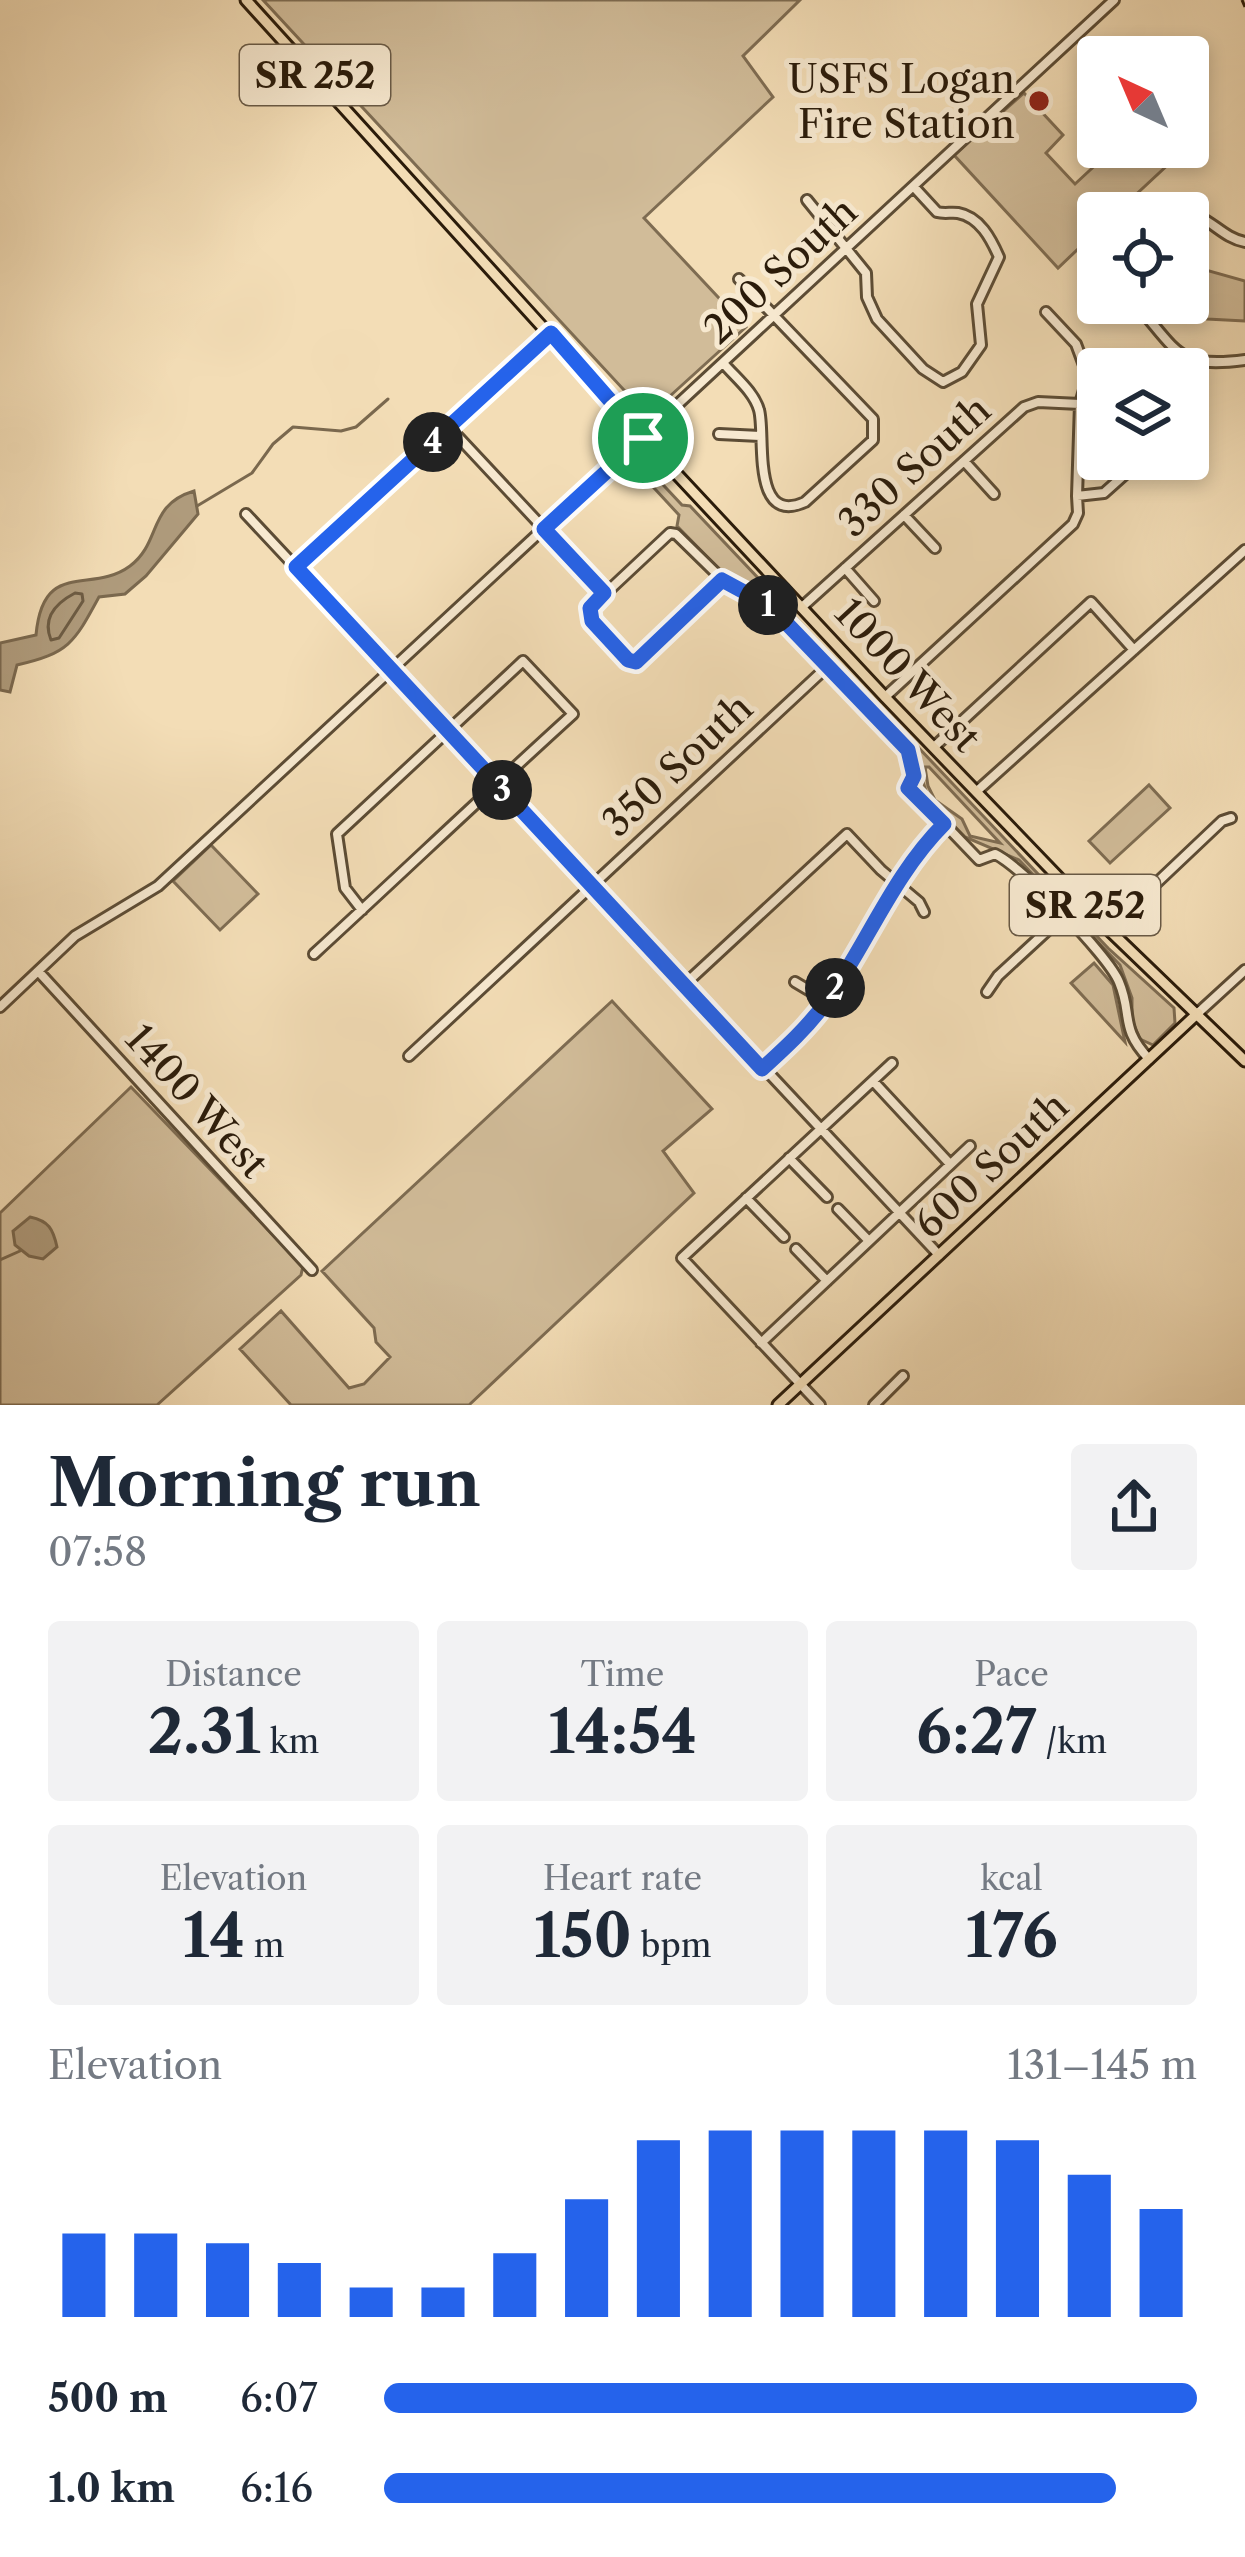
<!DOCTYPE html>
<meta charset="utf-8">
<style>
body{margin:0;font-family:"Libre Caslon Text",serif;background:#f2f2f3;color:#1f2937;height:100vh;display:flex;flex-direction:column;font-size:45px;white-space:nowrap}
*{box-sizing:border-box;margin:0}
p{font-size:39px;color:#747a83}
.icon{flex:none;width:66px;height:66px;fill:none;stroke:currentColor;stroke-width:2;stroke-linecap:round;stroke-linejoin:round}
.map{position:relative;height:1405px;overflow:hidden}
.drawer{display:flex;flex-direction:column;background:#fff;flex:1}
.drawer>*{flex:none}
.needle{width:78px;rotate:316deg}
.fabs{position:absolute;left:1077px;top:36px;display:grid;gap:24px}
.fabs a{display:grid;place-items:center;width:132px;height:132px;border-radius:12px;background:#fff;box-shadow:0 6px 18px #0003;font-size:60px}
.pin{position:absolute;display:grid;place-items:center;width:102px;height:102px;color:#fff;margin:-51px;border:6px solid #fff;border-radius:50%;box-shadow:0 3px 12px #0007}
.km{position:absolute;width:60px;height:60px;margin:-30px;border-radius:50%;background:#222;color:#fff;font-size:33px;line-height:60px;text-align:center}
.round{display:grid;place-items:center;flex:none;width:126px;height:126px;border-radius:12px;background:#f2f2f3}
.headline{display:flex;align-items:center;justify-content:space-between;height:204px;padding:0 48px}
h1{font-size:66px;font-weight:700;line-height:90px}
.stats{display:grid;grid-template-columns:repeat(3,1fr);gap:18px;height:204px;padding:12px 48px}
.stats div{display:grid;align-content:center;border-radius:12px;background:#f2f2f3;text-align:center}
.stats b{font-size:60px;font-weight:700}
.stats small{font-size:33px;font-weight:400}
.stats p{font-size:33px}
.chart{height:336px;padding:24px 48px}
.chart p{display:flex;justify-content:space-between}
.chart svg{width:100%;height:216px;margin-top:12px;stroke:#2563eb;stroke-width:6}
ul{padding:0 48px;list-style:none;font-size:39px}
li{display:grid;grid-template-columns:192px 144px 1fr;align-items:center;height:90px}
li i{height:30px;border-radius:15px;background:#2563eb}
.map>svg:first-child{display:block}
.green{fill:#d1bc99;stroke:#7e6c52;stroke-width:3;fill-rule:evenodd}
.water{fill:#af9b7c;stroke:#7a684e;stroke-width:3}
.lines{fill:none;stroke-linecap:round;stroke-linejoin:round}
.shore{stroke:#6c5b43;stroke-width:3}
.stream{stroke:#7a684e;stroke-width:3}
.minor-casing{stroke:#5c4c35;stroke-width:14}
.major-casing{stroke:#2a1b0a;stroke-width:15}
.minor{stroke:#f7e9d0;stroke-width:8}
.major{stroke:#f3ddb6;stroke-width:9}
.rail{stroke:#2a1b0a;stroke-width:3;stroke-dasharray:21 21;stroke-linecap:butt}
.route-casing{stroke:#fff;stroke-width:24}
.route{stroke:#2563eb;stroke-width:15}
.poi-dot{fill:#8f2418;stroke:#f7e9d0;stroke-width:4.5}
.labels{text-anchor:middle;stroke-width:10;stroke-linejoin:round;paint-order:stroke}
.shield{fill:#f7e9d0;stroke:#685945;stroke-width:3}
.shield-label{font-size:36px;font-weight:bold;fill:#2a1b0a}
.poi-label{font-size:39px;fill:#2a1b0a;stroke:#f7e9d0;text-anchor:end}
.street-label{font-size:39px;fill:#2a1b0a;stroke:#f7e9d0}
</style>
<div class="map">
<svg width="1245" height="1405" viewBox="0 0 1245 1405">
<rect width="100%" height="100%" fill="#f3ddb6"/>
<filter id="stains"><feTurbulence type="fractalNoise" baseFrequency=".00167" numOctaves="4"/><feColorMatrix values="0 0 0 0 .2 0 0 0 0 .09 0 0 0 0 .02 0 0 0 .5 -.17"/></filter>
<radialGradient id="worn" r=".72"><stop offset=".6" stop-color="#630" stop-opacity="0"/><stop offset="1" stop-color="#630" stop-opacity=".3"/></radialGradient>
<path class="green" d="M263 0H800L743 56 773 97 644 218 746 327 648 416Z
M1024 93 1063 135 1046 153 1075 184 1115 147H1187L1116 213H1098V230L1058 268 954 155Z
M1188 252 1209 271 1245 281V321L1207 319 1188 300Z
M637 457 682 505 690 506 1108 948 1174 1008 1175 1023 1153 1045 1140 1039 1132 1020V998L1120 965 1019 860 965 837 929 800 913 752 905 741 772 600 723 573 677 526 679 515 631 463ZM925 767H929L1000 843 970 836 962 819 935 800 928 786Z
M1149 785 1170 808 1110 863 1089 841Z
M211 845 258 894 220 930 173 881Z
M1094 963 1113 985 1125 1042 1071 983Z
M612 1001 712 1109 663 1151 694 1193 469 1405H291L240 1349 281 1311 349 1388 364 1384 390 1357 376 1342 374 1328 322 1271Z
M131 1087 303 1266 301 1275 157 1405H0V1213Z"/>
<path class="water" d="M194 491 198 514 146 576 125 594 99 597C74 643 69 653 17 665L10 692 0 690V643L36 635C43 558 91 595 130 566 162 542 147 505 194 491Z
M30 1217C49 1221 53 1229 57 1247L43 1259 29 1256 15 1245 13 1231Z"/>
<g class="lines">
<path class="shore" d="M75 593 82 594 83 601 59 638 51 640C42 618 56 603 75 593Z"/>
<path class="stream" d="M197 506 252 473 273 444 293 427 341 431 356 427 388 399
M0 1260 20 1251"/>
<g class="minor-casing">
<path id="minor" d="M807 200 866 273 867 297 877 319 923 369 943 382 962 372 981 345 977 304 999 257C991 239 980 217 958 213 951 212 944 214 937 212L914 187
M1181 213C1209 213 1219 237 1245 242
M1135 303C1178 351 1176 369 1245 360
M1046 312 1076 344 1088 376 1080 404 1077 496
M724 364C736 378 754 392 759 410 766 433 750 527 805 502L873 440V419L739 279
M449 427 604 593
M719 434 760 436
M964 461 994 494
M246 514 939 1255
M904 515 935 548
M670 533 676 534 723 580 642 658 628 660 592 621 590 608Z
M296 567 550 334
M845 568 874 601
M723 580 770 606 907 750 913 776 909 787 979 860 995 854C1021 866 1108 955 1119 982 1133 1015 1119 1027 1149 1059
M802 607 1024 407 1038 402 1080 404
M885 697 1073 524 1078 513 1077 496 1104 493 1142 459
M934 747 1091 602 1134 650
M977 791 1245 550
M1108 929 1222 821 1231 818
M314 954C401 874 486 793 573 714L523 661 337 834 345 888 362 910
M38 971 312 1270
M795 982 827 1001
M684 985 847 834 881 870 919 902 924 912
M987 992 998 976 1063 916
M0 1007 75 936 158 886 1114 0
M1198 1013 1245 970
M409 1056 828 666
M762 1069C785 1048 808 1027 826 1002 868 944 894 875 944 824
M873 1081 950 1164
M789 1158 827 1197
M746 1198 784 1237
M838 1209 869 1241
M796 1249 827 1281
M761 1343 970 1146
M820 1405 682 1258 892 1063
M874 1405 903 1376"/>
</g>
<g class="major-casing">
<path id="major" d="M246 0 643 438 885 697 1108 929 1245 1061
M778 1405 1198 1013"/>
</g>
<use href="#minor" class="minor"/>
<use href="#major" class="major"/>
<path class="rail" d="M1242 0 1245 7"/>
</g>
<g class="lines">
<g class="route-casing">
<path id="route" d="M551 333 643 438 544 529 604 593 590 608 592 621 628 660 636 662 722 580 770 606 908 750 914 776 908 788 944 824C893 875 867 944 826 1002 808 1027 785 1048 762 1069L296 567Z"/>
</g>
<use href="#route" class="route"/>
</g>
<circle class="poi-dot" cx="1039" cy="101" r="12"/>
<g class="labels">
<g class="shield">
<rect x="240" y="45" width="150" height="60" rx="9"/>
<rect x="1010" y="875" width="150" height="60" rx="9"/>
</g>
<g class="shield-label">
<text x="315" y="88">SR 252</text>
<text x="1085" y="918">SR 252</text>
</g>
<g class="poi-label">
<text x="1015" y="93">USFS Logan<tspan x="1015" dy="45">Fire Station</tspan></text>
</g>
<g class="street-label">
<text transform="translate(780 270) rotate(-43)" y="14">200 South</text>
<text transform="translate(914 466) rotate(-42)" y="14">330 South</text>
<text transform="translate(908 675) rotate(47)" y="14">1000 West</text>
<text transform="translate(677 765) rotate(-43)" y="14">350 South</text>
<text transform="translate(197 1101) rotate(48)" y="14">1400 West</text>
<text transform="translate(991 1165) rotate(-43)" y="14">600 South</text>
</g>
</g>
<rect width="100%" height="100%" filter="url(#stains)"/>
<rect width="100%" height="100%" fill="url(#worn)"/>
</svg>
<div class="fabs">
<a><svg class="needle" viewBox="-14 -14 28 28"><path d="M0-13l5 13h-10z" fill="#e53935"/><path d="M0 13l5-13h-10z" fill="#747a83"/></svg></a>
<a><svg class="icon" aria-label="locate" viewBox="0 0 24 24"><circle cx="12" cy="12" r="6"/><path d="M12 2v4M12 18v4M2 12h4M18 12h4"/></svg></a>
<a><svg class="icon" aria-label="layers" viewBox="0 0 24 24"><path d="M12 4l9 5-9 5-9-5zM3 14l9 5 9-5"/></svg></a>
</div>
<div class="pin" style="left:643px;top:438px;background:#1e9e55"><svg class="icon" aria-label="arrive" viewBox="0 0 24 24"><path d="M6 21V4h12l-3 4 3 4H6"/></svg></div>
<b class="km" style="left:768px;top:605px">1</b>
<b class="km" style="left:835px;top:988px">2</b>
<b class="km" style="left:502px;top:790px">3</b>
<b class="km" style="left:433px;top:442px">4</b>
</div>
<section class="drawer">
<div class="headline"><div><h1>Morning run</h1><p>07:58</p></div><a class="round"><svg class="icon" aria-label="share" viewBox="0 0 24 24"><path d="M12 15V3M7 8l5-5 5 5M5 13v7h14v-7"/></svg></a></div>
<div class="stats">
<div><p>Distance</p><b>2.31<small> km</small></b></div>
<div><p>Time</p><b>14:54</b></div>
<div><p>Pace</p><b>6:27<small> /km</small></b></div>
</div>
<div class="stats">
<div><p>Elevation</p><b>14<small> m</small></b></div>
<div><p>Heart rate</p><b>150<small> bpm</small></b></div>
<div><p>kcal</p><b>176</b></div>
</div>
<div class="chart"><p><span>Elevation</span>131–145 m</p>
<svg viewBox="0 0 160 44" preserveAspectRatio="none"><path d="M5 44V27M15 44V27M25 44V29M35 44V33M45 44V38M55 44V38M65 44V31M75 44V20M85 44V8M95 44V6M105 44V6M115 44V6M125 44V6M135 44V8M145 44V15M155 44V22"/></svg>
</div>
<ul>
<li><b>500 m</b>6:07<i style="width:100%"></i></li>
<li><b>1.0 km</b>6:16<i style="width:90%"></i></li>
</ul>
</section>
